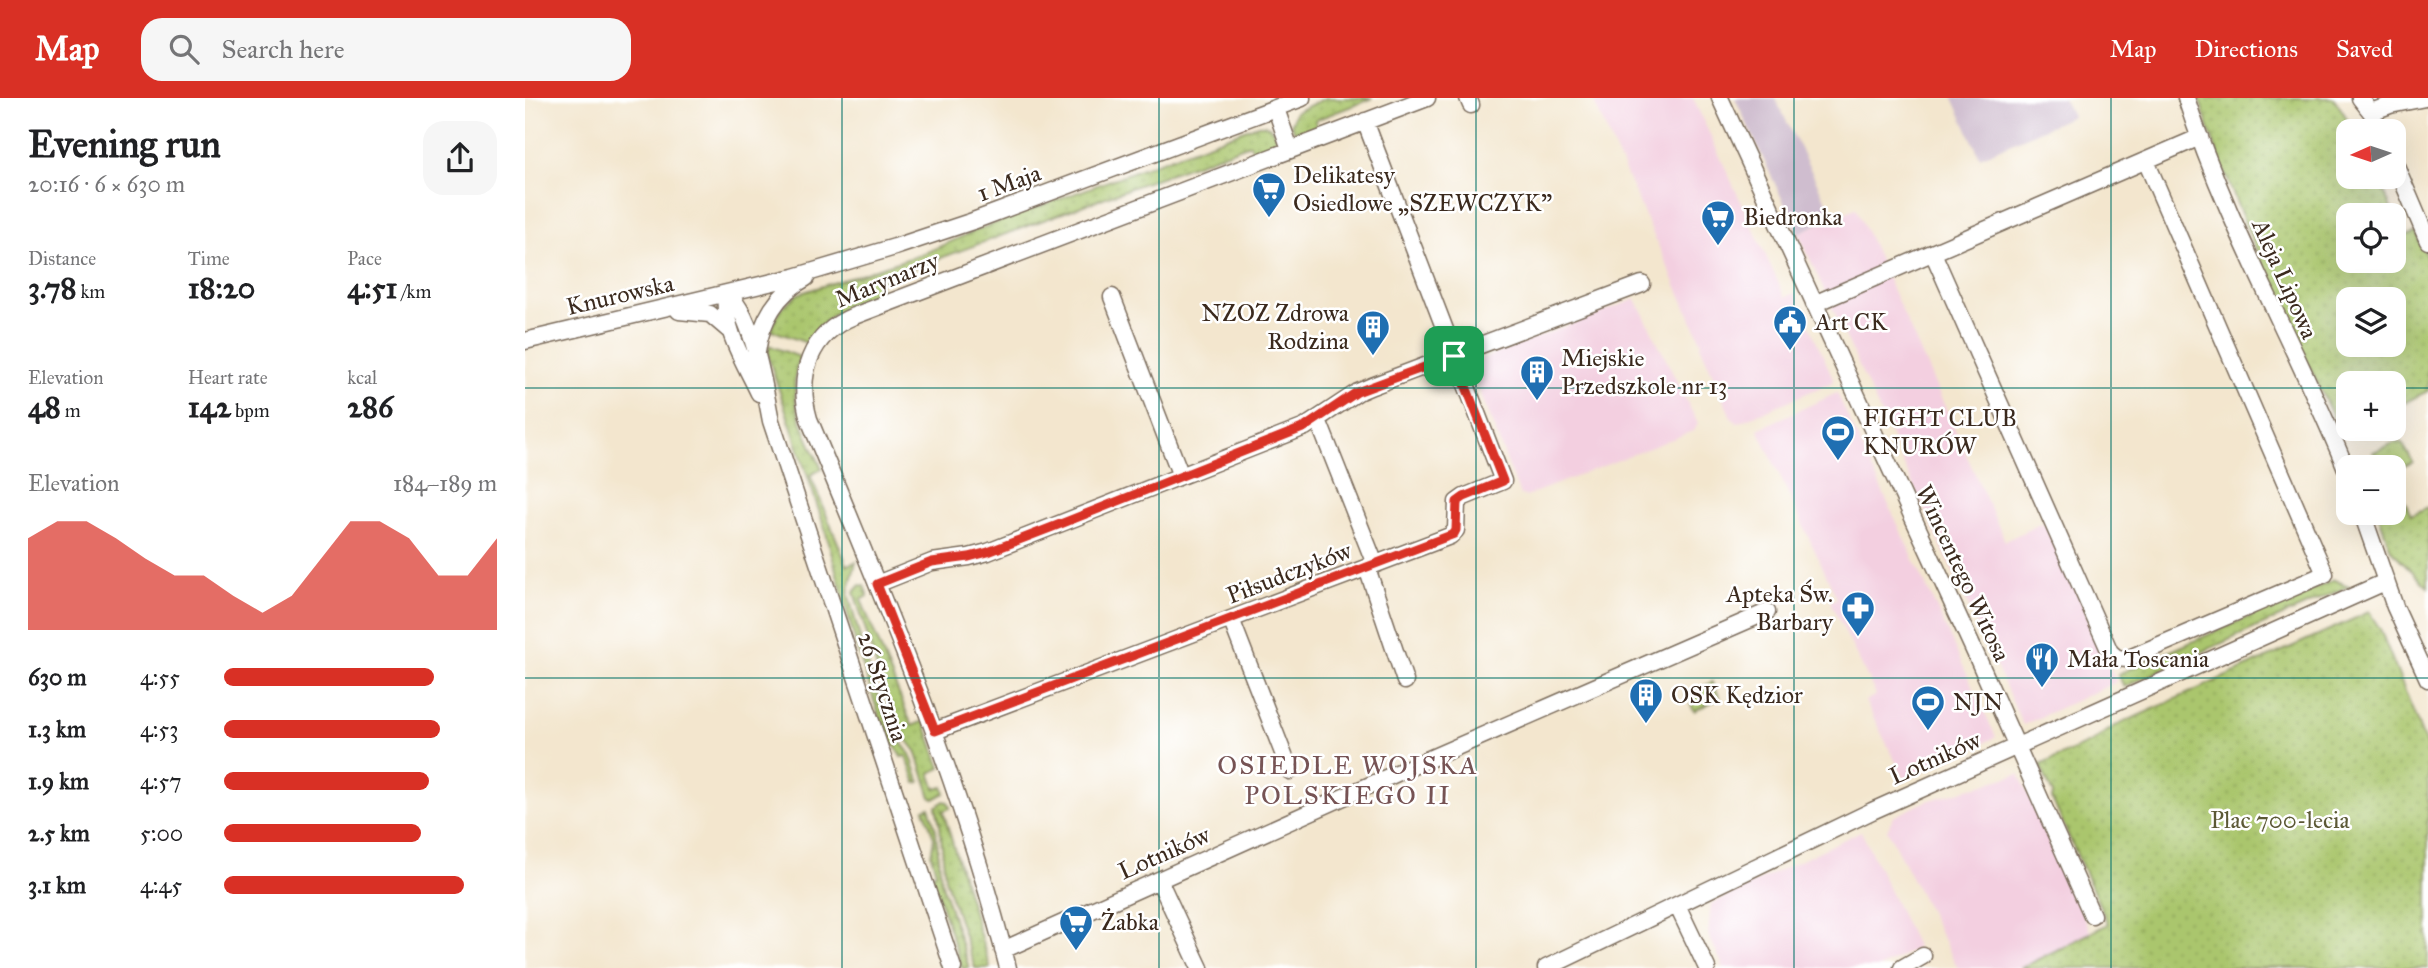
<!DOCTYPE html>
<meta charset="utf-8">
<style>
body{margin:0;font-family:"IM FELL Great Primer",serif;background:#f6f6f6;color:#202124;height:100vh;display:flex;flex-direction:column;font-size:26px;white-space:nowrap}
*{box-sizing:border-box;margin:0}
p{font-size:23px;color:#757577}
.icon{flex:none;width:38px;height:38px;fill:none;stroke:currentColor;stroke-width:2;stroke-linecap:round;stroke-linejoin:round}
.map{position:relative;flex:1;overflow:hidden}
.details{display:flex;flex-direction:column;background:#fff;width:525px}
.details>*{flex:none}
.needle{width:46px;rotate:267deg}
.controls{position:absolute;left:1811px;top:21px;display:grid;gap:14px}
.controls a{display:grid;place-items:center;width:70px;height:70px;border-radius:14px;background:#fff;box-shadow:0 7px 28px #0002;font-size:35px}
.pin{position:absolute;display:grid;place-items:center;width:60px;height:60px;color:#fff;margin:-30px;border-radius:14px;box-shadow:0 4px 10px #0006}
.round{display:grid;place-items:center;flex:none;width:74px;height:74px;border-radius:21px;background:#f6f6f6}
.summary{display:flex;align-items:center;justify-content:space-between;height:119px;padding:0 28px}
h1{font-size:38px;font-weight:700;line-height:52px}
.figures{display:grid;grid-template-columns:repeat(3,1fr);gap:10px;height:119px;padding:7px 28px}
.figures div{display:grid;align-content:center}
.figures b{font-size:30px;font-weight:700}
.figures small{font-size:19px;font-weight:400}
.figures p{font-size:19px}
.chart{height:196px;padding:14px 28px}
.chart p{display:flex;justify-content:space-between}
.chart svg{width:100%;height:126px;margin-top:7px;fill:#d93025;opacity:.7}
ul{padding:0 28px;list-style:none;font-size:23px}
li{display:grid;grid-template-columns:112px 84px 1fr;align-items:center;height:52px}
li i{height:18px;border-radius:9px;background:#d93025}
header{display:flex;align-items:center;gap:42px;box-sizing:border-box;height:98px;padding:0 35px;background:#d93025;color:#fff}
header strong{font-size:33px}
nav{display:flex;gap:38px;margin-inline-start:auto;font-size:24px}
.search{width:490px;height:63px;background:#f6f6f6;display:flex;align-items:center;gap:18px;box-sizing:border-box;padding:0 24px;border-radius:21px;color:#757577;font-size:26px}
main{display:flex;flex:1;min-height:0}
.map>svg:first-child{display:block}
.built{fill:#f3cfe0}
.industrial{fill:#cfbdcf}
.grass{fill:url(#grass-dots);stroke:#727846;stroke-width:2;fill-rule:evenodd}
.pitch{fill:#aac66d;stroke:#727846;stroke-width:2}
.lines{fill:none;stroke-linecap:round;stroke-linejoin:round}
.minor-casing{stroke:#7b6c5c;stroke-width:19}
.minor{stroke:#fff;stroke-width:16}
.route-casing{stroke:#fff;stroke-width:14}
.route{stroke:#d93025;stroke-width:9}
.grid{fill:none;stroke:#0f766e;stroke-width:2;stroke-opacity:0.55}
.labels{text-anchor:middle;stroke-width:5;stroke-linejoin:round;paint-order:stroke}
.poi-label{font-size:24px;fill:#3b2a1e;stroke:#fff;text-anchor:start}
.street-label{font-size:24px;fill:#3b2a1e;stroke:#fff}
.park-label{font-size:24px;fill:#5c5936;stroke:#fff}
.neighbourhood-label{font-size:26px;letter-spacing:2px;fill:#765354;stroke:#fff}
</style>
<header>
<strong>Map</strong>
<div class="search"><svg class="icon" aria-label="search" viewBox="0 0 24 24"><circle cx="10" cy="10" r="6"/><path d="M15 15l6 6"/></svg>Search here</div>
<nav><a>Map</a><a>Directions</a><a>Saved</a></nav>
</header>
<main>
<section class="details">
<div class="summary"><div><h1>Evening run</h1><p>20:16 · 6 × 630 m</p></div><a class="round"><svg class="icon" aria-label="share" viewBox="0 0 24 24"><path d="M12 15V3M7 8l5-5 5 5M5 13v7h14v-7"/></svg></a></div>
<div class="figures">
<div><p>Distance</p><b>3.78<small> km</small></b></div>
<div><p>Time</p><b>18:20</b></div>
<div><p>Pace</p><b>4:51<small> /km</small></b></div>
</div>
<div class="figures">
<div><p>Elevation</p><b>48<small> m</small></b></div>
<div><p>Heart rate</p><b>142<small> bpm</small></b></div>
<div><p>kcal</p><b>286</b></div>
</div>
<div class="chart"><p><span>Elevation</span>184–189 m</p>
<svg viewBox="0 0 160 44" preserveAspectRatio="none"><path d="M0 44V12L10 6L20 6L30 12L40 19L50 25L60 25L70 32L80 38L90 32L100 19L110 6L120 6L130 12L140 25L150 25L160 12V44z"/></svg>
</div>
<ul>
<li><b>630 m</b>4:55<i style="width:77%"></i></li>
<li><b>1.3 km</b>4:53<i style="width:79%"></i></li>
<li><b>1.9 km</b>4:57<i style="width:75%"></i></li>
<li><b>2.5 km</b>5:00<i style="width:72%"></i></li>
<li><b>3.1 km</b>4:45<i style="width:88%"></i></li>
</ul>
</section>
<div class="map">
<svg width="1903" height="870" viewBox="0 0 1903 870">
<defs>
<pattern id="grass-dots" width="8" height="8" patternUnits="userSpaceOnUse" patternTransform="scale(1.75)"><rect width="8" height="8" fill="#aac66d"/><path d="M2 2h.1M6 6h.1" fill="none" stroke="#93aa5e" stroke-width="1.8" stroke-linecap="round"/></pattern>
</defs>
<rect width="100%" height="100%" fill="#fff"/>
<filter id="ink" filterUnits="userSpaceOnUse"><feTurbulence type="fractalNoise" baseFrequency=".0143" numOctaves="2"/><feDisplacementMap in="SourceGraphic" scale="14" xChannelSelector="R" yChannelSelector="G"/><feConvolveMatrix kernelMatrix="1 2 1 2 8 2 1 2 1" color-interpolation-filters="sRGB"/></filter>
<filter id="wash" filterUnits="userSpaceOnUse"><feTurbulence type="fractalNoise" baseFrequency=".00686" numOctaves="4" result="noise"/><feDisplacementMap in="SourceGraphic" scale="28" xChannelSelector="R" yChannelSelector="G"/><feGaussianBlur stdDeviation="1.57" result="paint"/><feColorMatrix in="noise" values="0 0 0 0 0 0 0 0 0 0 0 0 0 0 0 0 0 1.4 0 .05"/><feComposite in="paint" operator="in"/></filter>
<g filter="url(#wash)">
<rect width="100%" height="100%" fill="#f3e6ce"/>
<path class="built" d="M1067 0H1168L1260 199 1270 195 1309 282 1308 284 1212 325 1206 319 1175 247 1177 245Z
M1331 110 1480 443 1517 425 1524 428 1591 584 1498 627 1273 135Z
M1111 201 1173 326 1168 333 1001 398 995 397 944 266Z
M1312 295 1471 639 1380 682 1340 603 1351 597 1305 504 1312 500 1233 331Z
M1494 676 1566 835 1496 870H1433L1362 732 1368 719 1402 703Z
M1336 733 1392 850 1354 870H1199L1183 836 1186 806Z"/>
<path class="industrial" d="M1210 0H1250L1309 119 1273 135Z
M1428 0H1538L1547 18 1455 59Z"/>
<path class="grass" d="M801 0H848L790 22 793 34C782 38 773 41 766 28L770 14Z
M1674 0H1809L1830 33H1824V79H1853L1878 139 1891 134 1903 161V293L1869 310V285H1824V331H1826L1816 336C1765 226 1710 116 1674 0ZM1824 117H1869V163H1824ZM1824 201H1869V247H1824Z
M733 27C744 25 750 32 751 42L745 51 730 58 725 46 353 183 356 194C325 204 300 216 282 245L246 232 256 210 273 196 398 156 452 132Z
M243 247 275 259C259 299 281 335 297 371L285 377 322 467 331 464 323 495 337 548 363 628 385 656 395 684 391 685 381 658 376 659 371 649 359 633 331 547 300 431 244 261Z
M1871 344 1877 345 1888 364 1869 373V369H1837L1840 362 1850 359 1848 354Z
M1869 392 1876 405 1880 403 1886 417 1903 409V489L1866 452 1853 415H1869Z
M1809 482 1824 488 1599 589 1593 576Z
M335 487 339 488 343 498 336 502 387 628 399 623 416 670 405 675 411 691 418 689 420 695 409 701 406 699 391 653 372 629 367 620 329 494Z
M1844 514 1855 531 1903 651V870H1496L1583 826 1527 701 1528 696 1515 667 1567 644 1588 629Z
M419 703 423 704 425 710 418 713 465 870H450L420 781 415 727 411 709Z
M404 709 411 732 416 783 444 870H437L408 782 407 777 411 774 406 757 409 740 399 711Z"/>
<path class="pitch" d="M1187 584 1195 600 1169 613 1161 597Z"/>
</g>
<g filter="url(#ink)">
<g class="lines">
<g class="minor-casing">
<path id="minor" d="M943 0 946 7
M1195 0 1453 561 1567 817
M1661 0C1703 131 1773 250 1824 378
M1835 0 1846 14 1856 33
M751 11 765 51
M1846 14 1865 7 1900 0
M1869 63 1903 143
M1408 155 1585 554 1592 560 1602 561 1800 476 1621 63
M201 196C227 210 240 293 246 323L428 870
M201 196C197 230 220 265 234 295
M587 199 656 378
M1289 206 1675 39
M154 213 185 216 205 233
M0 243 269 179 370 149 448 123 777 0
M232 254C236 223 252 195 281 180
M793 322 850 466
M1837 415 1870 509 1903 581
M842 470 880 583
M352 486 407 464 444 459 463 454 780 329 833 294 847 288 1117 186
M706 521 765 673
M410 633 925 438 931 432 932 404 939 399 978 383 840 23
M634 782 675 870
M1152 807 1182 870
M478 852 881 671 1242 514
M483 870C435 680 359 501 284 321 271 277 285 236 329 218L902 0
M1021 870 1347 713 1860 484
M1377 870 1398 858"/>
</g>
<use href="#minor" class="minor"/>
</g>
</g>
<g class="lines" filter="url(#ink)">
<g class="route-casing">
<path id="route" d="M929 258 978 383 939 399 932 404 931 432 929 436 410 633 352 486 407 464 444 459 463 454 538 425 780 329 832 294Z"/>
</g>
<use href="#route" class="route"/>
</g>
<path class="grid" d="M317 0V870M634 0V870M951 0V870M1269 0V870M1586 0V870M0 290H1824M1869 290H1903M0 580H1903"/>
<defs>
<g id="supermarket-pin" transform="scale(1.75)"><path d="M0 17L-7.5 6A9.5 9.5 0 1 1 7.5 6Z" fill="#1f6fb2" stroke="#fff"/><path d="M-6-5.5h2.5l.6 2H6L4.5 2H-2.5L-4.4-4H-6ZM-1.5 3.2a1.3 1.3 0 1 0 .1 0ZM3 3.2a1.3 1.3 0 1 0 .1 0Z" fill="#fff"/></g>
<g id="civic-pin" transform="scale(1.75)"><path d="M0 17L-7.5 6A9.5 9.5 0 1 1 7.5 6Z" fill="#1f6fb2" stroke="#fff"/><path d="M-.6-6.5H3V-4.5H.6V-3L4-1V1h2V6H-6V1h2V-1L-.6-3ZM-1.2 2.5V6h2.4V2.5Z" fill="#fff"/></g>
<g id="building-pin" transform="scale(1.75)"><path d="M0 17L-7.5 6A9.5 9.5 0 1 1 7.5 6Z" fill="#1f6fb2" stroke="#fff"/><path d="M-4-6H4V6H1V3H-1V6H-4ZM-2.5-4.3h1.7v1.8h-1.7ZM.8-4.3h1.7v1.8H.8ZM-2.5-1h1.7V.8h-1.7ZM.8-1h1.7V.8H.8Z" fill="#fff"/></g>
<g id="stadium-pin" transform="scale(1.75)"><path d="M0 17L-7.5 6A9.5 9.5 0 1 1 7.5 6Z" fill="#1f6fb2" stroke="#fff"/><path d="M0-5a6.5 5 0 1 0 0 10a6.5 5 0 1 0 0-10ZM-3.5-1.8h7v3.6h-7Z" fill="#fff"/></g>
<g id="pharmacy-pin" transform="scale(1.75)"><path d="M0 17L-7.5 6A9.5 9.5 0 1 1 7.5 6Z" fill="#1f6fb2" stroke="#fff"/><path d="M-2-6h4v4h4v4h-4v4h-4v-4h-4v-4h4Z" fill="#fff"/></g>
<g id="restaurant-pin" transform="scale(1.75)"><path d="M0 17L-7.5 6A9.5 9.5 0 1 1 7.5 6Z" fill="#1f6fb2" stroke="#fff"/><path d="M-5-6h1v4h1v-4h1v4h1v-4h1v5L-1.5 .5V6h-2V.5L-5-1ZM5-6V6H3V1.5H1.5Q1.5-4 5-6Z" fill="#fff"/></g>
</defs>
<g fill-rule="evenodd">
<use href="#supermarket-pin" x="744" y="91"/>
<use href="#supermarket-pin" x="1193" y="119"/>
<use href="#civic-pin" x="1265" y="224"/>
<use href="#building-pin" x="848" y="229"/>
<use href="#building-pin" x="1012" y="274"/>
<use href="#stadium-pin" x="1313" y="334"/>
<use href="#pharmacy-pin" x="1333" y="510"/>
<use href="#restaurant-pin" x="1517" y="561"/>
<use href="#building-pin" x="1121" y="597"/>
<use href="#stadium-pin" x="1403" y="604"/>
<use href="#supermarket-pin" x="551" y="824"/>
</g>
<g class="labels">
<g class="poi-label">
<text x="768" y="85">Delikatesy<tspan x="768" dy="28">Osiedlowe „SZEWCZYK”</tspan></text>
<text x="1218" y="127">Biedronka</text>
<text x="824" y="223" text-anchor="end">NZOZ Zdrowa<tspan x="824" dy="28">Rodzina</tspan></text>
<text x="1290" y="232">Art CK</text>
<text x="1036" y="268">Miejskie<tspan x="1036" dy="28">Przedszkole nr 13</tspan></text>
<text x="1338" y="328">FIGHT CLUB<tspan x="1338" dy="28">KNURÓW</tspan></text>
<text x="1308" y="504" text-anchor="end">Apteka Św.<tspan x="1308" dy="28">Barbary</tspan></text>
<text x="1542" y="569">Mała Toscania</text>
<text x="1146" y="605">OSK Kędzior</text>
<text x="1428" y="612">NJN</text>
<text x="576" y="832">Żabka</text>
</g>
<g class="street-label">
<text transform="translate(484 85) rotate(-20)" y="8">1 Maja</text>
<text transform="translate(1760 181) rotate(66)" y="8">Aleja Lipowa</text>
<text transform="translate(362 182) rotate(-22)" y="8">Marynarzy</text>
<text transform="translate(95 197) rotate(-13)" y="8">Knurowska</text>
<text transform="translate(764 475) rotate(-21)" y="8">Piłsudczyków</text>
<text transform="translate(1438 475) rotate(65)" y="8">Wincentego Witosa</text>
<text transform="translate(358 589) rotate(72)" y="8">26 Stycznia</text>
<text transform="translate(1410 660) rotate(-24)" y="8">Lotników</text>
<text transform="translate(639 755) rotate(-24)" y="8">Lotników</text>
</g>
<g class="park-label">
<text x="1755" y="730">Plac 700-lecia</text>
</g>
<g class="neighbourhood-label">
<text x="823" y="676">OSIEDLE WOJSKA<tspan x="823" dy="30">POLSKIEGO II</tspan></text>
</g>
</g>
</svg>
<div class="controls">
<a><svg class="needle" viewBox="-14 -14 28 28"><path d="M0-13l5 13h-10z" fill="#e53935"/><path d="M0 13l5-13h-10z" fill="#757577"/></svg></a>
<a><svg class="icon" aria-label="locate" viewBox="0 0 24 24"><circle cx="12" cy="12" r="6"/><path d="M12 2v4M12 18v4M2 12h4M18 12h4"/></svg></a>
<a><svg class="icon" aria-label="layers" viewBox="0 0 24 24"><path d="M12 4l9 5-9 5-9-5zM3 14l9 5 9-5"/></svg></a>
<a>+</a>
<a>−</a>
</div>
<div class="pin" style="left:929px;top:258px;background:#1e9e55"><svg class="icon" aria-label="arrive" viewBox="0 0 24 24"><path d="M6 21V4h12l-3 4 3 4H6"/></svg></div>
</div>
</main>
